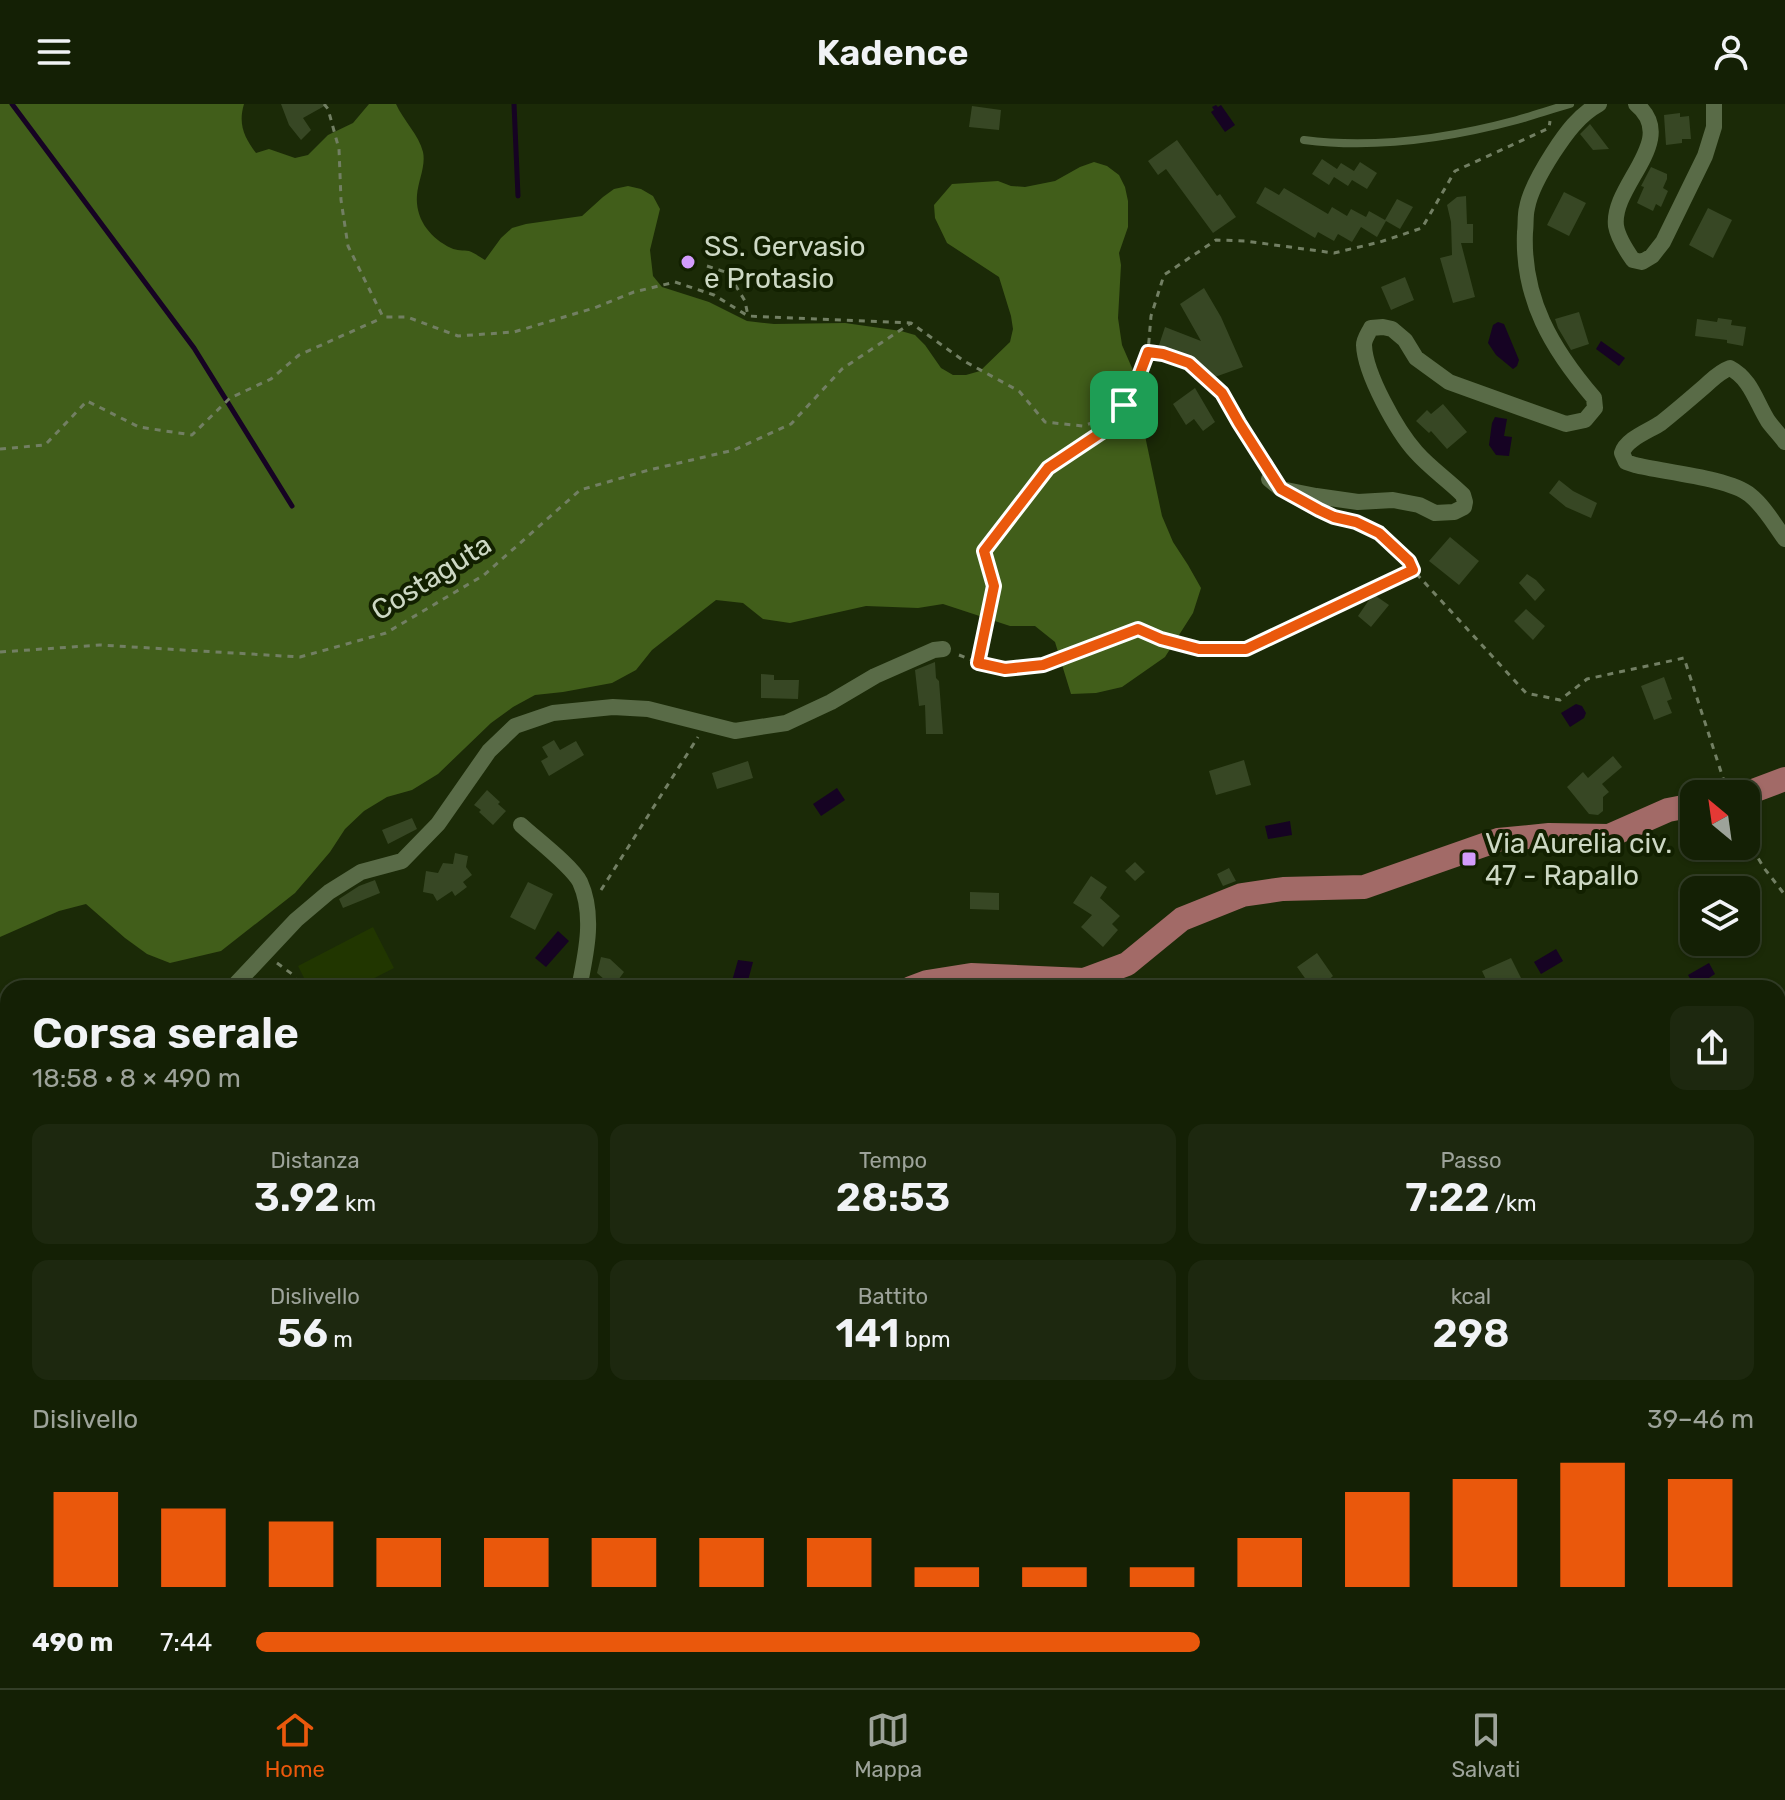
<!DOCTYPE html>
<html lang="it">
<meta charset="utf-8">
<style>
body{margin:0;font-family:Rubik,sans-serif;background:#1d280f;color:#f1f3f6;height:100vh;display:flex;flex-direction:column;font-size:30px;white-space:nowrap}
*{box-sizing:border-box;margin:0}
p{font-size:26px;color:#9da39a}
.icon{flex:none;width:44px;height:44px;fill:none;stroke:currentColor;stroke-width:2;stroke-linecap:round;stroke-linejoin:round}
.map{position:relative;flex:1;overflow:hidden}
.side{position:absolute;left:0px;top:876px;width:1786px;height:708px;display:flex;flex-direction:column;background:#142005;border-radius:24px 24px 0 0;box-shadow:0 2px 6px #0004,0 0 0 2px #333e27}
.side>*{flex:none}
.needle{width:52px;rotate:331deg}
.fabs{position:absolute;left:1680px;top:676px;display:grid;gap:16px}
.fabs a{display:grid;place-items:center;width:80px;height:80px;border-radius:16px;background:#142005;box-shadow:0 2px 6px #0004,0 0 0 2px #333e27;font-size:40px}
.pin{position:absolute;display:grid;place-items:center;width:68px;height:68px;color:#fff;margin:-34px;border-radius:16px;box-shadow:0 4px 12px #0006}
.round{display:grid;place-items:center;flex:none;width:84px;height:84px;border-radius:16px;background:#1d280f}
.overview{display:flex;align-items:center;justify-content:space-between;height:136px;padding:0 32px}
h1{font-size:44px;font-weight:600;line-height:60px}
.metrics{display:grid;grid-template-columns:repeat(3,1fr);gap:12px;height:136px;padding:8px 32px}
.metrics div{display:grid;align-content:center;border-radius:16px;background:#1d280f;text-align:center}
.metrics b{font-size:40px;font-weight:600}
.metrics small{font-size:22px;font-weight:400}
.metrics p{font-size:22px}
.chart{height:224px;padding:16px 32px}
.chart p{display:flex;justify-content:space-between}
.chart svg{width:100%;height:144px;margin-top:8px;stroke:#ea580c;stroke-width:6}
ul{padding:0 32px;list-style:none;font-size:26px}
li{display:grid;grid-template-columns:128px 96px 1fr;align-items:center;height:60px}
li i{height:20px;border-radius:10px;background:#ea580c}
header{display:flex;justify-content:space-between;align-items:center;height:104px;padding:0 32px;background:#142005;font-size:36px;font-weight:600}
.tabs{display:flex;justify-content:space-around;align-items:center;height:112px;border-top:2px solid #333e27;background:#142005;font-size:22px;color:#9da39a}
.tabs a{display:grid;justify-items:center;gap:4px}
.tabs .on{color:#ea580c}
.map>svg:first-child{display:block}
.green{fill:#213600}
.forest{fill:#415e1a}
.water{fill:#160323}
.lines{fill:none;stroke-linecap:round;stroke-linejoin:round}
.stream{stroke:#160323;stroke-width:5}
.building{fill:#374724}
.path{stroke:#727f63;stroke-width:3;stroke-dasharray:6 6;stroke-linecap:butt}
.lane{stroke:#596b47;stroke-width:8}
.street{stroke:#596b47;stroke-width:16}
.primary{stroke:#a26a67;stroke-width:24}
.route-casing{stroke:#fff;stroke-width:16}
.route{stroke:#ea580c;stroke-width:10}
.poi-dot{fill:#d39cfc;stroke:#122000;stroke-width:3}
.labels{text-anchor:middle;stroke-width:8;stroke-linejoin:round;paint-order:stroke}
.poi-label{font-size:28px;fill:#cdd8c4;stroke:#122000;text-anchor:start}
.street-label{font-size:28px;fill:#cdd8c4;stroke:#122000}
</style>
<header><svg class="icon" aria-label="menu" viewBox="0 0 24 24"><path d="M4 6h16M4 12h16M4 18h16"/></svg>Kadence<svg class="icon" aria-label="person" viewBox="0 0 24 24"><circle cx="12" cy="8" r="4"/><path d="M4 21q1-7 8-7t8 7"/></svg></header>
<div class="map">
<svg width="1785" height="1584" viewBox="0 0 1785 1584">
<rect width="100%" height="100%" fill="#1b2a07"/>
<path class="green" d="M373 823 394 864 355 884H309L298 862Z
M104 1576H133L140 1584H95Z
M516 1576H628L619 1584H518Z"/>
<path class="forest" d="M0 0H244C238 20 244 33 256 49L269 45 295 54 308 51 328 31 353 19 369 0H396C403 16 419 31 423 48 426 62 418 77 417 91 415 115 430 134 451 144 457 147 463 146 469 147 475 149 481 154 485 156L501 134 512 124 526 120 582 112 603 93 614 85 628 82 641 85 653 92 660 105 650 146 653 172 662 183 709 198 747 217 774 220 845 219 901 227 915 231 925 241 941 264 953 271H966L980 267 1010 238 1013 225 1011 212 999 173 947 139 935 114 934 101 952 80 998 77 1011 82 1025 83 1055 77 1080 63 1094 58 1107 62 1119 71 1125 83 1128 97V123L1119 149 1121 161 1118 214 1122 241 1139 280 1137 294 1162 412 1173 438 1188 461 1201 484 1193 509 1165 553 1122 583 1096 589 1071 590 1055 538 1035 522H1010L943 500 918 504 866 502 790 519 763 515 743 499 716 496 652 546 636 566 612 579 563 588 535 591 513 603 491 619 438 670 412 686 387 693 364 707 345 725 330 748 295 789 221 847 170 859 147 850 125 834 86 800 59 807 0 833Z"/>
<path class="water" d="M1216 1 1218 3 1221 1 1235 21 1225 28 1211 8 1214 6 1212 3Z
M1498 218 1504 220 1519 256 1517 262 1513 265 1496 251 1488 239 1493 221Z
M1601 237 1625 254 1619 262 1596 245Z
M1495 313 1507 315 1504 332 1512 333 1509 352 1496 351 1489 341 1492 319Z
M1576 600 1582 602 1586 609 1584 614 1570 623 1561 609Z
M837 684 845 696 821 712 813 700Z
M1290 717 1292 731 1268 735 1265 722Z
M558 827 569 837 546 863 535 854Z
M1556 845 1563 857 1541 870 1534 858Z
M738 856 753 858 746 884H730Z
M1709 859 1715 870 1695 883 1688 871Z"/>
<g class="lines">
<path class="stream" d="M12 0 194 244 292 402
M514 0 518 92
M65 1584 75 1576
M471 1584 477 1576"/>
</g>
<path class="building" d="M281 0H328L303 14 311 26 301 36 289 21Z
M972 2 1001 6 999 26 969 23Z
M1680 9V13L1689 12 1691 35H1682V39L1666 41 1664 11Z
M1590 20 1609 45 1593 46 1580 30Z
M1177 36 1217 92 1220 90 1236 113 1213 129 1166 65 1158 71 1148 57Z
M1322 55 1337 65 1341 59 1354 67 1360 58 1377 69 1367 85 1352 76 1348 82 1334 73 1329 81 1312 70Z
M1651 63 1667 70V75L1663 84 1668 87 1661 103 1656 100 1653 107 1637 99 1644 83 1641 82Z
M1265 83 1279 91 1284 84 1328 110 1332 103 1347 112 1351 105 1366 113 1369 107 1385 116 1397 95 1413 103 1400 125 1386 117 1377 133 1361 123 1352 138 1338 130 1334 137 1318 128 1315 134 1256 99Z
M1564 88 1586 99 1569 132 1547 121Z
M1466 92 1467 120H1473V139H1461L1475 193 1453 199 1440 154 1452 151 1451 118 1447 101 1457 93Z
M1708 104 1732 116 1713 154 1689 141Z
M1405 173 1414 196 1391 206 1381 183Z
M1204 184 1221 213 1243 263 1212 274 1189 255 1158 244 1165 223 1201 237 1180 200Z
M1579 208 1589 240 1571 246 1558 224 1555 215Z
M1718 214 1732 216 1731 221 1746 223 1743 242 1727 239V236L1695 232 1697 215 1717 218Z
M1195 284 1215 318 1203 327 1194 315 1186 321 1173 300Z
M1443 300 1467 328 1447 345 1431 327 1429 329 1416 317 1427 306 1431 310Z
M1559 376 1573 387 1597 399 1591 414 1566 403 1549 389Z
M1450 433 1479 457 1459 481 1429 457Z
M1527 470 1536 476 1545 486 1535 497 1519 479Z
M1373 490 1389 501 1371 523 1358 512Z
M1526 505 1545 522 1533 536 1514 517Z
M935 558 936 574 939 577 943 630H926L925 601 919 602 915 566Z
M761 570 774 571V576H799L798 595 761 594Z
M1664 573 1672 595 1667 597 1672 609 1654 616 1641 582Z
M554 636 560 646 576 637 584 651 549 672 541 657 548 653 542 643Z
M1613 652 1622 663 1602 680 1609 688 1603 693V707L1598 711 1589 710 1567 683 1583 668 1588 674Z
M1244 656 1251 681 1216 691 1209 667Z
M748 657 753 674 717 685 712 669Z
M487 686 500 698 498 700 506 707 493 721 479 708 481 706 474 701Z
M412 714 417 725 388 740 382 726Z
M455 749 468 752 466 763 472 771 463 778 467 783 455 792 452 787 437 797 433 790 423 788 426 767 438 769 443 759 453 760Z
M1135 758 1145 768 1135 777 1125 767Z
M1229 764 1236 777 1223 782 1217 770Z
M1091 772 1107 783 1100 794 1120 812 1112 820 1118 826 1103 843 1081 823 1092 811 1073 799Z
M375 776 380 789 343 804 339 795 359 782Z
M528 778 553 790 535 826 510 813Z
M970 788 999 789V806L970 805Z
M1317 849 1333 872 1320 884H1315L1309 876 1307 877 1297 863Z
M601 853 610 855 624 868 613 883 597 869Z
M1511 854 1521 874 1500 884H1490L1482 867Z"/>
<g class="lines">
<path class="path" d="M324 0 328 5 339 45 341 96 348 142 383 213H407L458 232 514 228 594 204 634 188 675 178 714 191 748 212 911 219 964 257 1019 287 1045 318 1083 322 1106 314 1124 301 1134 285 1148 248 1151 212 1164 171 1216 136 1245 137 1334 149 1380 138 1422 124 1455 67 1549 24 1550 17
M707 162 728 169 745 197 748 212
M1148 248 1163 250 1189 259 1208 275 1222 289 1266 362
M0 345 45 341 87 297 139 323 192 331 230 294 271 275 299 251 382 214
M1330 411C1338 414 1347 416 1355 418 1378 426 1403 443 1413 466L1526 589 1560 596 1587 575 1684 554 1724 677 1705 683
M0 548 100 541 300 553 386 529 484 471 580 386 649 366 734 346 791 320 842 265 911 219
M959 551C974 557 991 564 1007 565 1052 565 1096 541 1138 525L1161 535 1199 545H1246L1413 466
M978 559 994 482 984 447 1048 364 1102 328 1120 306
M1746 734 1764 764 1785 791
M601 786 698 633
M277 859 292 870 301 884
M1778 1472 1785 1475
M1778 1557 1785 1536
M1778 1564H1785
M1772 1576 1773 1584"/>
<path class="lane" d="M1304 36C1373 45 1450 34 1517 16 1535 11 1552 5 1570 0"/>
<path class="street" d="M1636 0C1680 36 1611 81 1616 122 1618 134 1626 146 1633 156L1642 158 1652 152 1663 138 1705 52 1714 23V0
M1785 338C1780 331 1773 324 1768 317 1756 298 1751 275 1730 264 1719 268 1713 275 1705 282 1690 295 1676 307 1661 319 1649 327 1626 335 1622 349L1626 358 1635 361C1663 368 1730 374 1750 391 1764 402 1774 420 1785 435
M1269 375 1281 385 1316 392 1358 398 1393 396 1419 401 1435 409 1454 408 1464 403 1465 398 1463 391C1448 376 1430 364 1416 348 1397 327 1365 270 1364 241 1364 235 1368 230 1371 224L1383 223 1392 225 1405 236 1416 254 1449 278 1566 320 1585 316 1595 304 1594 294C1552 245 1522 195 1525 128 1526 121 1525 111 1527 104 1530 86 1544 63 1553 49 1566 29 1579 11 1599 0
M521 721C535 734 572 762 580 778 595 811 586 850 579 884
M229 884 234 882 296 816 329 788 361 768 402 757 438 720 489 647 515 622 553 609 613 603 648 605 735 627 786 619 831 598 875 572 934 546 943 545
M1778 943 1785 936
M1778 962 1785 961
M1778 1050 1785 1047
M0 1077 8 1064
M1778 1179 1785 1178
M1778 1318 1785 1320
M1778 1376 1785 1377
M1464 1576 1481 1584
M1029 1584 1038 1576"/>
<path class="primary" d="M1745 690 1785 675
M911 884 927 878 971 871 1084 876 1127 860 1182 815 1242 791 1283 785 1364 783 1498 736 1549 731 1609 732 1668 706 1694 701
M360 1576 369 1584"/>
</g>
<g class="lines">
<g class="route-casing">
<path id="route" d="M1148 248 1163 250 1189 259 1222 289 1239 319 1281 385 1319 406 1334 413 1356 418 1379 429 1409 457 1413 466 1246 545H1199L1161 535 1138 525 1043 561 1005 565 978 559 994 482 984 447 1048 364 1102 328 1124 301 1134 285Z"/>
</g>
<use href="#route" class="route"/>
</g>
<g class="poi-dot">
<circle cx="688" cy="158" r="8"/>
<rect x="1461" y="747" width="16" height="16" rx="4"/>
</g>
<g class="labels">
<g class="poi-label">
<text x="704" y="152">SS. Gervasio<tspan x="704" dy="32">e Protasio</tspan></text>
<text x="1485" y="749">Via Aurelia civ.<tspan x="1485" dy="32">47 - Rapallo</tspan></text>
</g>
<g class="street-label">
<text transform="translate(431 473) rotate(-32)" y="10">Costaguta</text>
</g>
</g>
</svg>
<div class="fabs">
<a><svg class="needle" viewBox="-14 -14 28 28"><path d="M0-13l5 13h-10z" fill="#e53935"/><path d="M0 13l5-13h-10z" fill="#9da39a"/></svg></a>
<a><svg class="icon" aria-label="layers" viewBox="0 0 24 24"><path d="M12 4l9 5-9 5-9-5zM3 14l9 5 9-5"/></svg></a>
</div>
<div class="pin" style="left:1124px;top:301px;background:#1e9e55"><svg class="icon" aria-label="arrive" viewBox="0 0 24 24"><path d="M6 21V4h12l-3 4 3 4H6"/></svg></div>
<section class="side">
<div class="overview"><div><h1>Corsa serale</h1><p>18:58 · 8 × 490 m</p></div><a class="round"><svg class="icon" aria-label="share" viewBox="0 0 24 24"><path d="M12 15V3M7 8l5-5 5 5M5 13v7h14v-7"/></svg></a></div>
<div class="metrics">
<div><p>Distanza</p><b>3.92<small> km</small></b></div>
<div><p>Tempo</p><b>28:53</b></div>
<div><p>Passo</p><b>7:22<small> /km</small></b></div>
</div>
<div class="metrics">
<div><p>Dislivello</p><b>56<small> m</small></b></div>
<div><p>Battito</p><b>141<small> bpm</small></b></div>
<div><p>kcal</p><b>298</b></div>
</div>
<div class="chart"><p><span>Dislivello</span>39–46 m</p>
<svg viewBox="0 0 160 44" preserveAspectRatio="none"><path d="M5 44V15M15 44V20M25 44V24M35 44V29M45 44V29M55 44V29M65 44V29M75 44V29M85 44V38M95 44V38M105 44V38M115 44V29M125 44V15M135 44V11M145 44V6M155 44V11"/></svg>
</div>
<ul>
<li><b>490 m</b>7:44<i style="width:63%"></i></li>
</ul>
</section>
</div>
<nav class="tabs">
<a class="on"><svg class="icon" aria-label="home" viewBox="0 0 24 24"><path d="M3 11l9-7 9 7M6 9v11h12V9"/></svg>Home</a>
<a><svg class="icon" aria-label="map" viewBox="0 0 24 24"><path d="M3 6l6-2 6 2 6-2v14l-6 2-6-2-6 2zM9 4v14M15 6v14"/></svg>Mappa</a>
<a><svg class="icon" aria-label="saved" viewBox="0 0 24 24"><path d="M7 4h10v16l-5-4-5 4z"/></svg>Salvati</a>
</nav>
